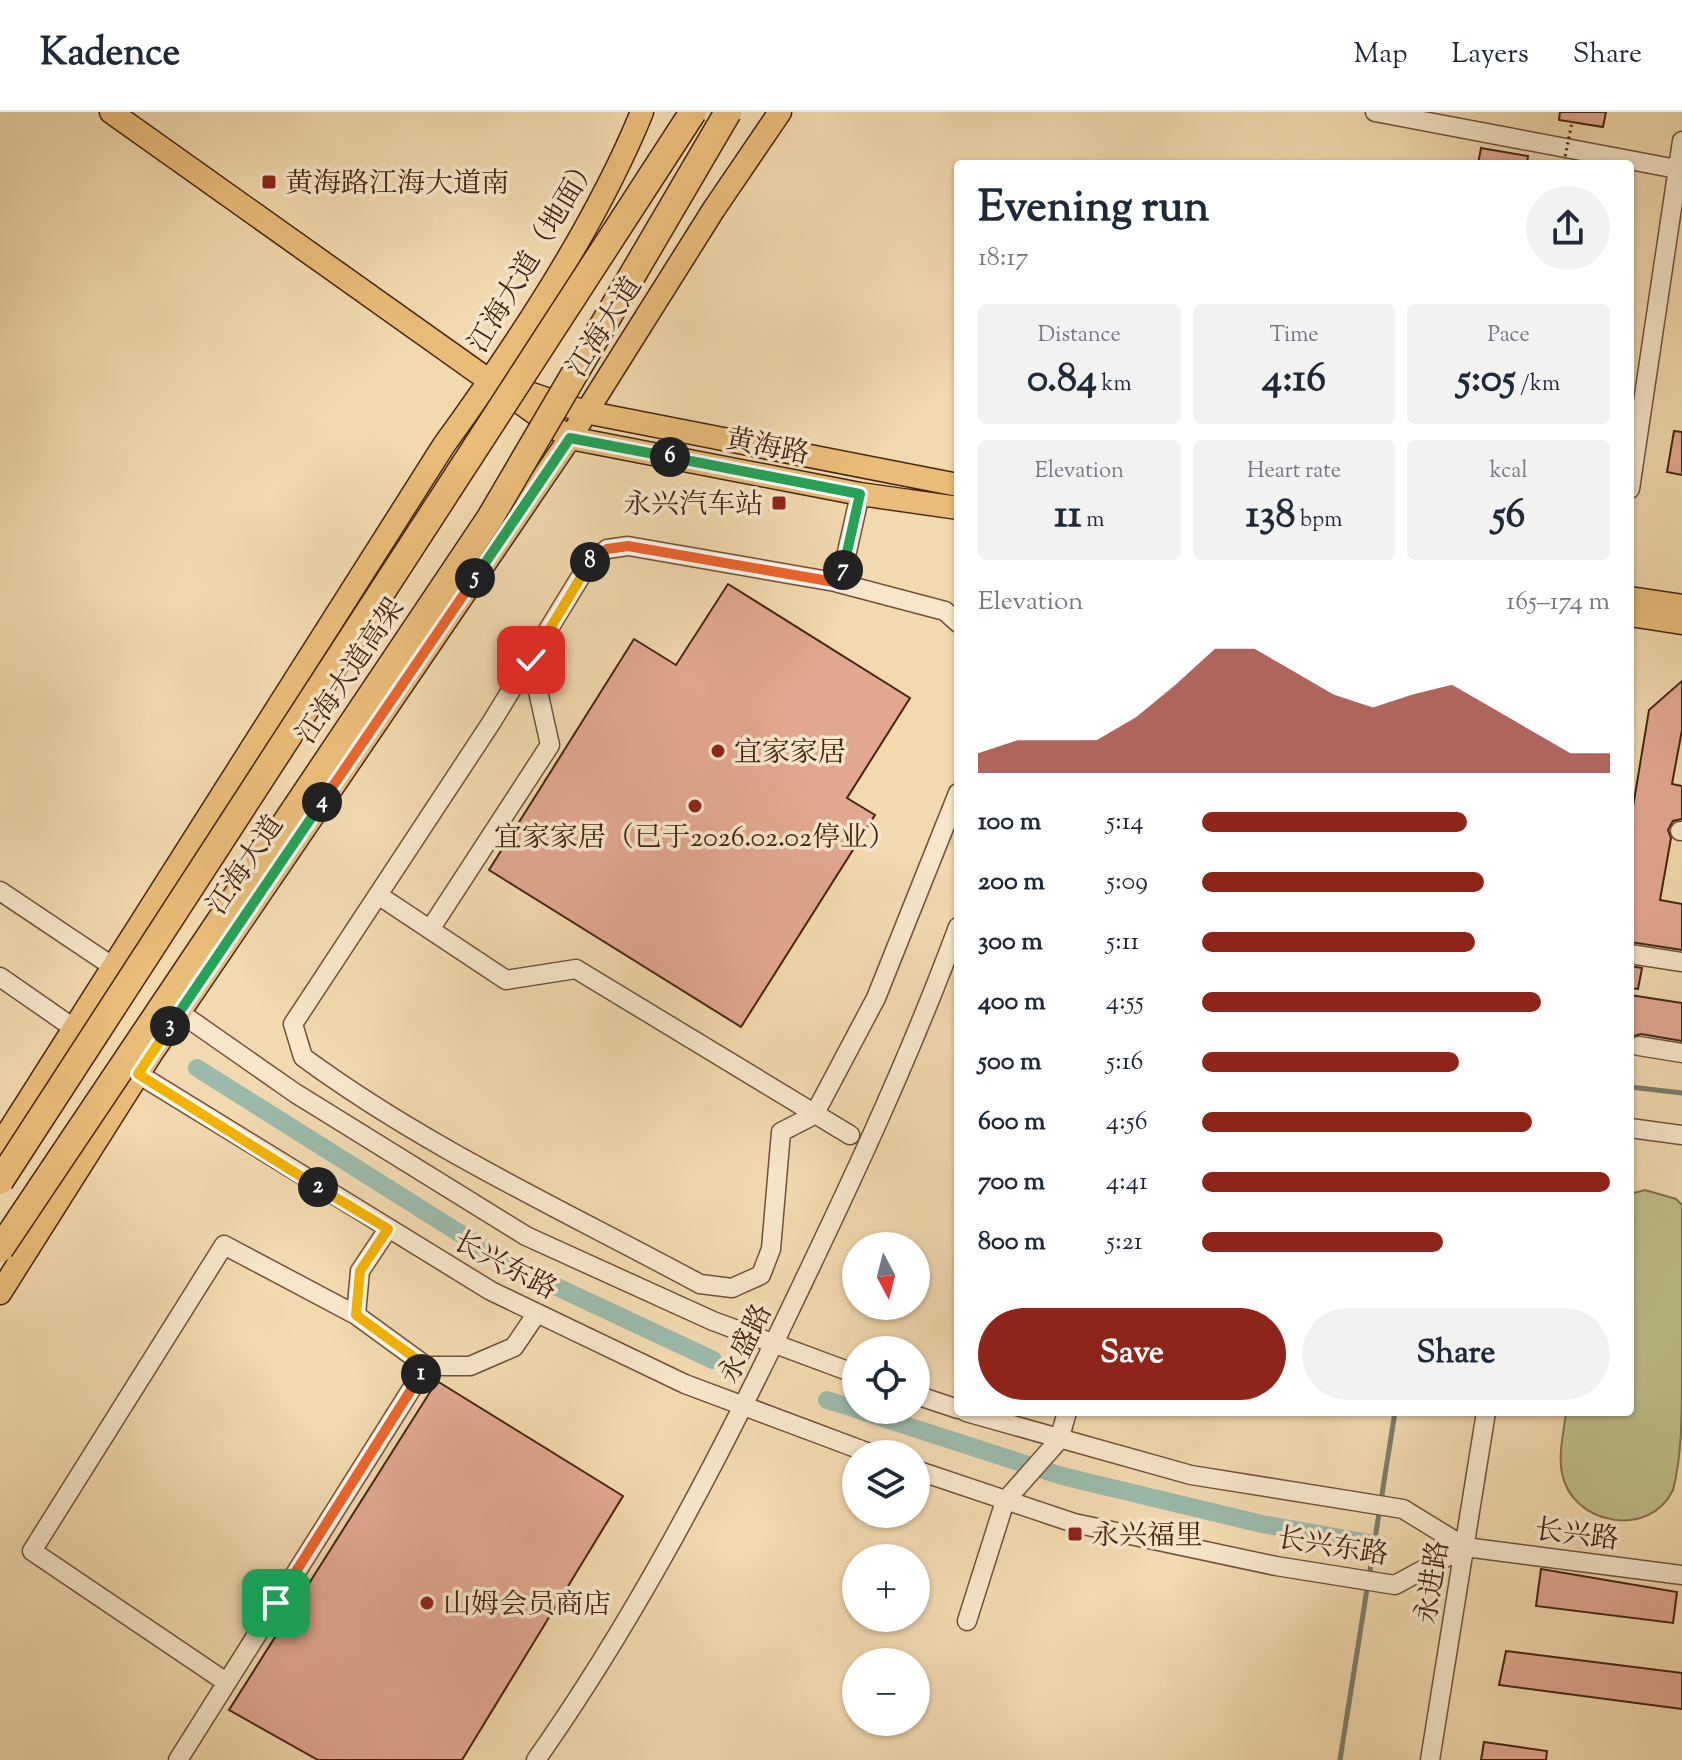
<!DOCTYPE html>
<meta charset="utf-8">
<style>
body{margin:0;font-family:"Sorts Mill Goudy","Noto Serif SC",serif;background:#f2f2f3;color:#1f2937;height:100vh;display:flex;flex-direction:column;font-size:30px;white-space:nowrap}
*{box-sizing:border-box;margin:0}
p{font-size:26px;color:#747a83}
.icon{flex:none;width:44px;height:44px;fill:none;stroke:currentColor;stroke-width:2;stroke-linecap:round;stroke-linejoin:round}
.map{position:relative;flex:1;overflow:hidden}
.side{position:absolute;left:954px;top:48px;width:680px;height:1256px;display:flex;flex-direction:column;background:#fff;border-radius:8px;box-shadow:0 2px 6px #0004}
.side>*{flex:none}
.needle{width:52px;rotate:173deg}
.buttons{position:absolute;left:842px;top:1120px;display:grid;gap:16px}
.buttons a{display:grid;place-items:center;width:88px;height:88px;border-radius:50%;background:#fff;box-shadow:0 2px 6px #0004;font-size:40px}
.pin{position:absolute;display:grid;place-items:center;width:68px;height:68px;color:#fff;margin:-34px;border-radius:16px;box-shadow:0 4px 12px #0006}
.km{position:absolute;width:40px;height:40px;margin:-20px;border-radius:50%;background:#222;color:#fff;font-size:22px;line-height:40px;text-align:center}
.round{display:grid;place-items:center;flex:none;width:84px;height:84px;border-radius:42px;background:#f2f2f3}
.overview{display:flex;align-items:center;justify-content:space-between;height:136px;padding:0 24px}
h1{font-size:44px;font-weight:800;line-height:60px}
.stats{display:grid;grid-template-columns:repeat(3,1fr);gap:12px;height:136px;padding:8px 24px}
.stats div{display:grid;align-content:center;border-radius:8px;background:#f2f2f3;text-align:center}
.stats b{font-size:40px;font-weight:800}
.stats small{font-size:22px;font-weight:400}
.stats p{font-size:22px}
.chart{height:224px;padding:16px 24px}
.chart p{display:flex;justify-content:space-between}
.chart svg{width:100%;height:144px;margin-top:8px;fill:#8f2418;opacity:.7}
.cta{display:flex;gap:16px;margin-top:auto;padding:16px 24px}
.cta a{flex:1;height:92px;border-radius:48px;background:#8f2418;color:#fff;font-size:32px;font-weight:800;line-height:92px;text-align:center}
.cta a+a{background:#f2f2f3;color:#1f2937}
ul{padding:0 24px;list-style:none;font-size:26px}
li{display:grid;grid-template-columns:128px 96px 1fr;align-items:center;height:60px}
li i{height:20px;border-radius:10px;background:#8f2418}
header{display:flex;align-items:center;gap:48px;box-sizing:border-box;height:112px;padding:0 40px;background:#fff;border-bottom:2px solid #e0e1e3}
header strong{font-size:38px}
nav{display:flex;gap:44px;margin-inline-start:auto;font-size:28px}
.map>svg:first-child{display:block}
.green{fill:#bebe88;stroke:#81724d;stroke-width:2}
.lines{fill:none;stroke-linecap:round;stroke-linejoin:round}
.stream{stroke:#787e6e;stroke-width:5}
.canal{stroke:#9bbaab;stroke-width:18}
.building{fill:#e2a88f;stroke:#442512;stroke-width:2}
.minor-casing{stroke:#705239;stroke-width:21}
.major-casing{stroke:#442512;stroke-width:25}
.minor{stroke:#f7e6ca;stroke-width:18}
.major{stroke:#e9bc77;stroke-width:22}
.highway-bridge-casing{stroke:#442512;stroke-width:29;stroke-linecap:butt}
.path-bridge{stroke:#442512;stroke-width:3;stroke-dasharray:2 4;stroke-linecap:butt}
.highway-bridge{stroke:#e9bc77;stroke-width:26}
.split-1-casing{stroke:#fff;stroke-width:16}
.split-2-casing{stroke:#fff;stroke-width:16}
.split-3-casing{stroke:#fff;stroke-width:16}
.split-4-casing{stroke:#fff;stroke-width:16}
.split-5-casing{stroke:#fff;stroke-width:16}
.split-6-casing{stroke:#fff;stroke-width:16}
.split-7-casing{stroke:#fff;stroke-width:16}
.split-8-casing{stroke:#fff;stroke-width:16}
.split-9-casing{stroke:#fff;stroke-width:16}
.split-1{stroke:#f0652b;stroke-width:10}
.split-2{stroke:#f5b400;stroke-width:10}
.split-3{stroke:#f5b400;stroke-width:10}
.split-4{stroke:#22a559;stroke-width:10}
.split-5{stroke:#f0652b;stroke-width:10}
.split-6{stroke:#22a559;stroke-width:10}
.split-7{stroke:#22a559;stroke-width:10}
.split-8{stroke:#f0652b;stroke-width:10}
.split-9{stroke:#f5b400;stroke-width:10}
.poi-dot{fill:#8f2418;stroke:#f7e6ca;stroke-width:3}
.labels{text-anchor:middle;stroke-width:7;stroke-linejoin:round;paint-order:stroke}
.poi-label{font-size:28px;fill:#442512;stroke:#f7e6ca;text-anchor:start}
.street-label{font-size:28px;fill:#442512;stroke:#f7e6ca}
</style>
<header>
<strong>Kadence</strong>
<nav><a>Map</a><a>Layers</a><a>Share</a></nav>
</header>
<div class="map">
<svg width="1682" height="1648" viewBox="0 0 1682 1648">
<rect width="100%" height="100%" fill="#f2d9ae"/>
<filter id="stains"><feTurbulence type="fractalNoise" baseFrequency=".0025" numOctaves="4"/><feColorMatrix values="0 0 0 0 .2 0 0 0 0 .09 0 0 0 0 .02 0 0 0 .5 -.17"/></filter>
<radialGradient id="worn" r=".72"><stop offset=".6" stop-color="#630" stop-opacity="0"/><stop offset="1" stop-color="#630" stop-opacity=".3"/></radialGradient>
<path class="green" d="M1645 1078 1676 1087 1682 1093C1682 1150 1682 1207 1682 1264 1682 1299 1682 1345 1673 1378 1649 1428 1571 1412 1562 1361 1558 1342 1564 1319 1566 1300H1630V1082Z"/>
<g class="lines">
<path class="stream" d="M1630 975 1682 981
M1340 1648 1395 1300"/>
<path class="canal" d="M197 956 510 1153 713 1248
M827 1288 856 1297
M858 1298 1062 1364 1262 1412 1374 1432"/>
</g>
<path class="building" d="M1560 0H1606L1603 15 1559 8Z
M1481 36 1528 44 1527 52H1478Z
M1674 319 1682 320V363L1667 360Z
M728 472 910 586 847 686 875 703 741 915 489 758 634 527 676 553Z
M1682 569V618L1672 672 1682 674V707L1673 709 1668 718 1671 726 1660 788 1682 792V838L1630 830V713L1649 598Z
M1630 854 1642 856 1638 877 1630 876Z
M1630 883 1682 891V929L1641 922 1630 925Z
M437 1269 623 1384 462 1648H318L229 1598Z
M1541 1457 1677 1480 1673 1511 1536 1494Z
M1506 1539 1682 1561V1597L1499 1573Z
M1484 1630 1547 1639 1546 1648H1481Z"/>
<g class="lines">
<g class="minor-casing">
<path id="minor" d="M1375 0 1677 57
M1630 377 1682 29
M840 471 860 382
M958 511 945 499 835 470 628 434 607 437 589 451 491 611 293 912 303 945C425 1035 567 1100 700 1172L732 1176 761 1163 771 1137 781 1020 814 1003 876 886 958 681
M1680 719H1682
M0 779 115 856
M378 783 506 868 576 857 850 1023
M431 816 550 633 531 548
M1630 842 1682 850
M0 865 75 917
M179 900 295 981 526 1124 713 1209 856 1262
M1639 934 1682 941
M138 962 491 1179 685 1272 872 1342
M1630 1016 1682 1023
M388 1117 360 1159 356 1203 426 1254H470L514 1235 537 1201
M916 1283 958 1297
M966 1300 1191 1363 1403 1397 1465 1435 1682 1463
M916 1358 1074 1411 1276 1454 1395 1473 1465 1435
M967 1509 1005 1389 1059 1328 1067 1300
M226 1570 32 1439 224 1133 356 1203
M178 1648 426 1254
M536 1648C628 1517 704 1375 774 1231 840 1094 905 958 958 815
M1430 1648 1486 1300"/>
</g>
<g class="major-casing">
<path id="major" d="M111 0 570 326 860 382 958 396
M511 275 585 300 958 373
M1630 486 1682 494
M1630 503 1682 511
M0 1033 444 333C517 232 595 115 642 0
M0 1181 151 942 570 326 714 97 780 0"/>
</g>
<use href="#minor" class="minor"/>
<use href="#major" class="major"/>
<g class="highway-bridge-casing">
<path id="highway-bridge" d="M0 1069 693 0
M0 1137 490 406 728 0"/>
</g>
<path class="path-bridge" d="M1564 50 1572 10"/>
<use href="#highway-bridge" class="highway-bridge"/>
</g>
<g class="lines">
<g class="split-1-casing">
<path id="split-1" d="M276 1491 421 1262"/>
</g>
<g class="split-2-casing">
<path id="split-2" d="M318 1075 388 1117 360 1159 356 1203 426 1254 421 1262"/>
</g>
<g class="split-3-casing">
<path id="split-3" d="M170 914 138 962 318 1075"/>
</g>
<g class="split-4-casing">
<path id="split-4" d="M170 914 322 690"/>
</g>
<g class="split-5-casing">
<path id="split-5" d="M322 690 475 466"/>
</g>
<g class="split-6-casing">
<path id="split-6" d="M475 466 570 326 670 345"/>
</g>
<g class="split-7-casing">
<path id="split-7" d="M670 345 860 382 843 458"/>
</g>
<g class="split-8-casing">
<path id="split-8" d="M590 450 607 437 628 434 840 471 843 458"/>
</g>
<g class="split-9-casing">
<path id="split-9" d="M531 548 590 450"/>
</g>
<use href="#split-1" class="split-1"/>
<use href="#split-2" class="split-2"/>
<use href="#split-3" class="split-3"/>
<use href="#split-4" class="split-4"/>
<use href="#split-5" class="split-5"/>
<use href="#split-6" class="split-6"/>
<use href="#split-7" class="split-7"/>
<use href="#split-8" class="split-8"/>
<use href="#split-9" class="split-9"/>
</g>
<g class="poi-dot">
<rect x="261" y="62" width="16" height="16" rx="4"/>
<rect x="771" y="383" width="16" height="16" rx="4"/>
<circle cx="718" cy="639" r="8"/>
<circle cx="695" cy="694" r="8"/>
<rect x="1067" y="1414" width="16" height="16" rx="4"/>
<circle cx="427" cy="1491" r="8"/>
</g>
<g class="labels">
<g class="poi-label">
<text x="285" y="80">黄海路江海大道南</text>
<text x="763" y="401" text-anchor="end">永兴汽车站</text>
<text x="734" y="649">宜家家居</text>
<text x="695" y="734" text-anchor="middle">宜家家居（已于2026.02.02停业）</text>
<text x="1091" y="1432">永兴福里</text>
<text x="443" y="1501">山姆会员商店</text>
</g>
<g class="street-label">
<text transform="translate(532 141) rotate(-59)" y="10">江海大道（地面）</text>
<text transform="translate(603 214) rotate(-57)" y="10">江海大道</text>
<text transform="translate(768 333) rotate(11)" y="10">黄海路</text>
<text transform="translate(349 558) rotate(-56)" y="10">江海大道高架</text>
<text transform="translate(244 752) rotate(-56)" y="10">江海大道</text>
<text transform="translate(506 1152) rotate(28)" y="10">长兴东路</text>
<text transform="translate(744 1231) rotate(-64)" y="10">永盛路</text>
<text transform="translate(1577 1421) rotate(7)" y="10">长兴路</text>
<text transform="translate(1333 1433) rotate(9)" y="10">长兴东路</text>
<text transform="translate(1431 1470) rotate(-81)" y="10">永进路</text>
</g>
</g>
<rect width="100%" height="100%" filter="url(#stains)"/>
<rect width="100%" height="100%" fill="url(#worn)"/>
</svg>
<div class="buttons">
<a><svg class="needle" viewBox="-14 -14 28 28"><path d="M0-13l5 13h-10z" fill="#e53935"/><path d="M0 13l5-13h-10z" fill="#747a83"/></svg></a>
<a><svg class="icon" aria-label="locate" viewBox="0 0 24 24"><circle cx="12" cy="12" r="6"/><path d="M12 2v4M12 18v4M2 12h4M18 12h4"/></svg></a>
<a><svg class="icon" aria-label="layers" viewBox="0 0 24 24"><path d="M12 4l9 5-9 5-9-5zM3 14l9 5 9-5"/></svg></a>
<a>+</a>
<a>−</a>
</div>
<div class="pin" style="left:276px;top:1491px;background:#1e9e55"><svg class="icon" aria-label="arrive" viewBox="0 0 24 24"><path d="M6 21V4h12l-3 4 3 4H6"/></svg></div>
<div class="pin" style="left:531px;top:548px;background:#d93025"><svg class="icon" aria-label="check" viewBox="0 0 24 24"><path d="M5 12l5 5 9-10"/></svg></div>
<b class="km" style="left:421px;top:1262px">1</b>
<b class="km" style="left:318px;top:1075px">2</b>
<b class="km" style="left:170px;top:914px">3</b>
<b class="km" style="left:322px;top:690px">4</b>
<b class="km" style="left:475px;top:466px">5</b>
<b class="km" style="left:670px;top:345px">6</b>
<b class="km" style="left:843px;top:458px">7</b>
<b class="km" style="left:590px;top:450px">8</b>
<section class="side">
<div class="overview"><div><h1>Evening run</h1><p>18:17</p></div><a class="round"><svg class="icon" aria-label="share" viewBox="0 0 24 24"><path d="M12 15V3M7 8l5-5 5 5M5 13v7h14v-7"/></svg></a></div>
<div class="stats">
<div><p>Distance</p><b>0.84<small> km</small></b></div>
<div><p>Time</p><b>4:16</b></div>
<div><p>Pace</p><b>5:05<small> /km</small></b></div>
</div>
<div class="stats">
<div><p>Elevation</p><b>11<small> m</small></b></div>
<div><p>Heart rate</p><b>138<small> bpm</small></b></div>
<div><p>kcal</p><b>56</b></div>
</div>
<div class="chart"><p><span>Elevation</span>165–174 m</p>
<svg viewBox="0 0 160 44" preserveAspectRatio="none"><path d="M0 44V38L10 34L20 34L30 34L40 27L50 17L60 6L70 6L80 13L90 20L100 24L110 20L120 17L130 24L140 31L150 38L160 38V44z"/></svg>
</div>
<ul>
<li><b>100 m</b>5:14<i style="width:65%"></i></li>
<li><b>200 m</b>5:09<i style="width:69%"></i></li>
<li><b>300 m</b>5:11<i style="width:67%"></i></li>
<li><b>400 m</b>4:55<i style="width:83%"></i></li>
<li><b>500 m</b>5:16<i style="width:63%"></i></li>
<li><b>600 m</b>4:56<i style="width:81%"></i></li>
<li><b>700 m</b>4:41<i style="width:100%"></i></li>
<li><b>800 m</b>5:21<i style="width:59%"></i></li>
</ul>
<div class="cta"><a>Save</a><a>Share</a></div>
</section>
</div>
